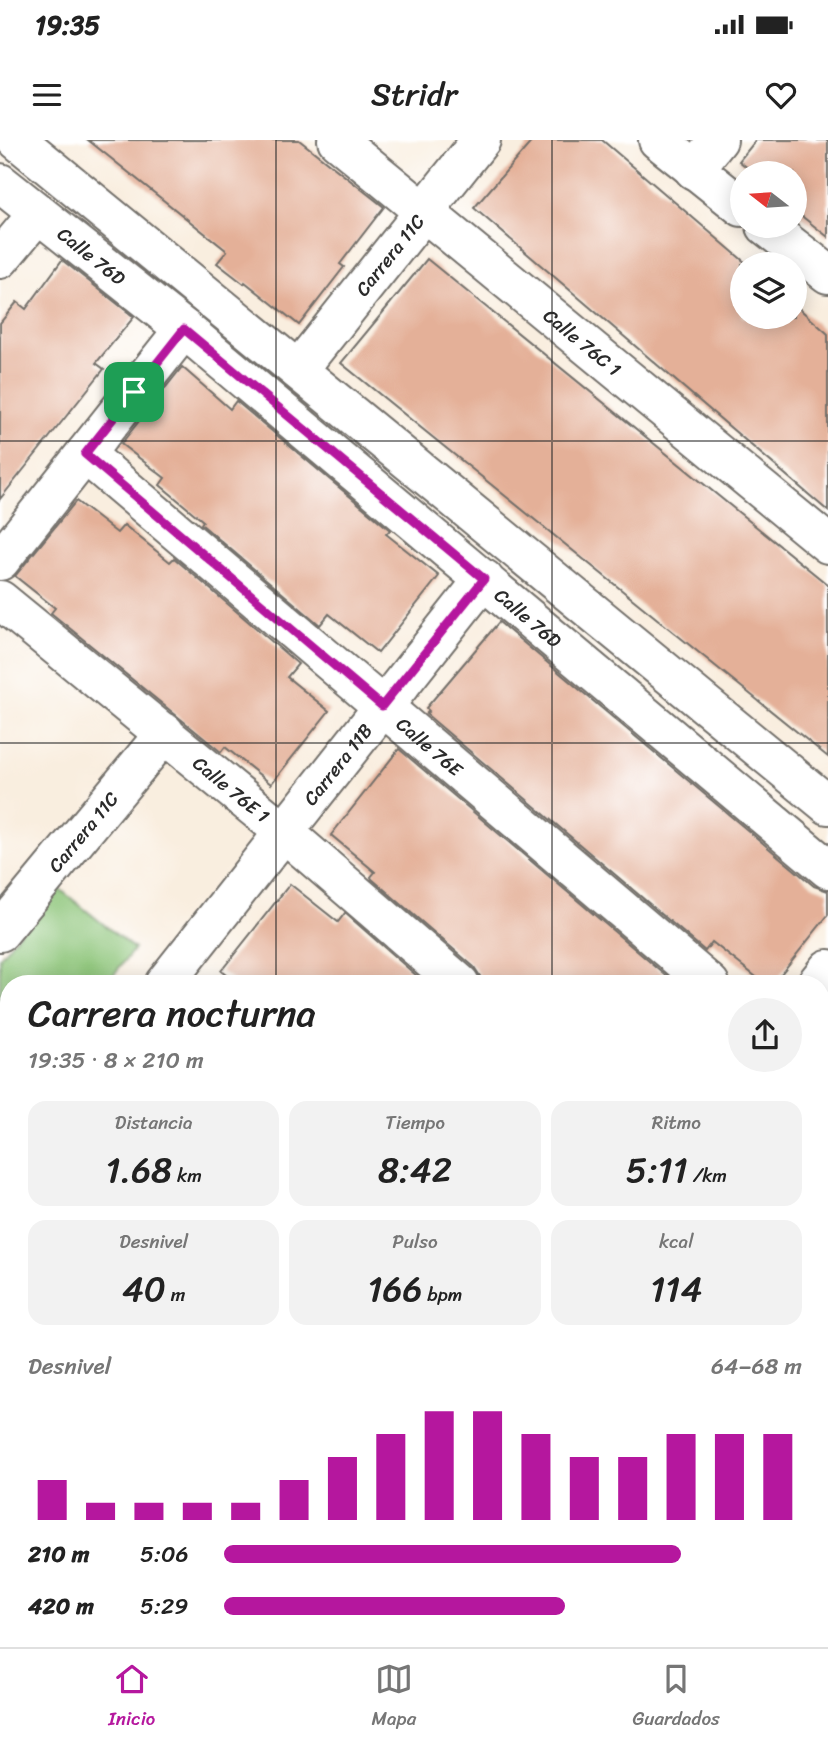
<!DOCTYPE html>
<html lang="es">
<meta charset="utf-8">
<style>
body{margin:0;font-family:Sriracha,sans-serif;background:#f2f2f2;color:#222;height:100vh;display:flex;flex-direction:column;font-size:26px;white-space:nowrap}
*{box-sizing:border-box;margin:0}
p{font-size:23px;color:#767676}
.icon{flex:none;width:38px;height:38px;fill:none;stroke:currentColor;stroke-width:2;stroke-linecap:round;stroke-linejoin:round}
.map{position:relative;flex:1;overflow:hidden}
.panel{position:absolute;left:0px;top:835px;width:830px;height:674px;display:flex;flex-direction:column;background:#fff;border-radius:28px 28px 0 0;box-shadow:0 4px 18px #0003}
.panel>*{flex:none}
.needle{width:46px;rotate:287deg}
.controls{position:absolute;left:730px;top:21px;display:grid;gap:14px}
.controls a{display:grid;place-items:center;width:77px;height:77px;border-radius:50%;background:#fff;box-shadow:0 4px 18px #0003;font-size:35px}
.pin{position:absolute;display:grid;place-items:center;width:60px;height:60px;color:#fff;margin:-30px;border-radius:14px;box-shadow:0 4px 10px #0006}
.round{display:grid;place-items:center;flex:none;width:74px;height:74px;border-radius:37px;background:#f2f2f2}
.summary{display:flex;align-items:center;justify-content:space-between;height:119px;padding:0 28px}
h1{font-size:38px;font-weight:600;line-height:52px}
.stats{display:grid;grid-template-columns:repeat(3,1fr);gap:10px;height:119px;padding:7px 28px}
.stats div{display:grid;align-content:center;border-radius:18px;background:#f2f2f2;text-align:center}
.stats b{font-size:35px;font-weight:600}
.stats small{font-size:19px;font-weight:400}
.stats p{font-size:19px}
.chart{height:196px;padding:14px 28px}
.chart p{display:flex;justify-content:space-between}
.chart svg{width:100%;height:126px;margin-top:7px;stroke:#b5179e;stroke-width:6}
ul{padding:0 28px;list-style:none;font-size:23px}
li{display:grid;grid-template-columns:112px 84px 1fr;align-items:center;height:52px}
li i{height:18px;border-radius:9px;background:#b5179e}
.status{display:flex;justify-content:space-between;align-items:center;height:49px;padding:0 35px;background:#fff;direction:ltr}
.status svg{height:19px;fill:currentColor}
header{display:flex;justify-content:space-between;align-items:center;height:91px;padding:0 28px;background:#fff;font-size:32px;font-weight:600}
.tab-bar{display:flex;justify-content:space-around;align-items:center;height:98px;border-top:2px solid #e0e0e0;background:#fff;font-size:19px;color:#767676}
.tab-bar a{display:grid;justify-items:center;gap:4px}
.tab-bar .current{color:#b5179e}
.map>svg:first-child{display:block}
.green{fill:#8cc478;stroke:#5c7852;stroke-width:2}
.building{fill:#e4b098}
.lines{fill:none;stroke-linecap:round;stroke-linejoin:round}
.minor-casing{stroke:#736f6a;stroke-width:42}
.minor{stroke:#fff;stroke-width:38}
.route-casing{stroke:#fff;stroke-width:14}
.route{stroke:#b5179e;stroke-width:9}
.grid{fill:none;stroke:#2b2b2b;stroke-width:2;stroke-opacity:0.55}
.labels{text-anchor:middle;stroke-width:6;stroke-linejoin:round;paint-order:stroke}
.street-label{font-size:19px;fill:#2b2b2b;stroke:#fff}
</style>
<div class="status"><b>19:35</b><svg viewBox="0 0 49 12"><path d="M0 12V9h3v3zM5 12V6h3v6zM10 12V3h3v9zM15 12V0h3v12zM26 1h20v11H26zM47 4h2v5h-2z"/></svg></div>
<header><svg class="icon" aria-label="menu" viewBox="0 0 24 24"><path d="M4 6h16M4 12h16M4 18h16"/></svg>Stridr<svg class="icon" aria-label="heart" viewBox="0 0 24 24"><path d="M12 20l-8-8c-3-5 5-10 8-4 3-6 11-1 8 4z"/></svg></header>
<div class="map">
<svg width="828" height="1507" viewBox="0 0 828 1507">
<rect width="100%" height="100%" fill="#fff"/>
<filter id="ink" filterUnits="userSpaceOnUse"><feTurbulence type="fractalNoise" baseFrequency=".0143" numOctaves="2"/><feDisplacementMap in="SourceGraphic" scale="14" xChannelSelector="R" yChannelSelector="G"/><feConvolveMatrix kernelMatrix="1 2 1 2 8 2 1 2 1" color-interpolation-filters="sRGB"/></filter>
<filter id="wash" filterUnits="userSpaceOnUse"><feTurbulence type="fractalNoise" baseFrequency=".00686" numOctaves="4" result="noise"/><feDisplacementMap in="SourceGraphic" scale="28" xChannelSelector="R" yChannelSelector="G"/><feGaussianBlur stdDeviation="1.57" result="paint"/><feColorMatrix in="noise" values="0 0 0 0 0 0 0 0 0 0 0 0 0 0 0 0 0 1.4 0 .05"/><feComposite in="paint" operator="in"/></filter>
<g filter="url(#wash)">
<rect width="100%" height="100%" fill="#f9eedf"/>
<path class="green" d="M56 746 134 809 107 843 9 844V877L0 870V817Z
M0 1409 9 1421V1500H64L70 1507H0Z"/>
<g id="blocks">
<path class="building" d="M88 0H299L384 67 340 124 344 127 299 185 245 142 244 144 217 123 227 111Z
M533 0H602L747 124H742V177H794V164L828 194V371L474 68Z
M756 0H828V97L794 70V33H754L739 21Z
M427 119 828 445V617L341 223Z
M62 120 134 177 96 223 104 229 0 359V183L17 162 26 169Z
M182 227 230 269 236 261 390 390 386 394 439 436 378 513 329 474 320 485 201 384 203 381 160 345 165 338 121 304Z
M76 361 117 393 124 385 170 422 174 418 298 524 287 537 329 571 271 644 225 607 221 612 51 473 55 468 15 436Z
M499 482 814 746 828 751V775L773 844H765L712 802 705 811 426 574 429 571 426 568Z
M399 609 676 844H481L480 836 474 827 372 739 371 737 375 732 331 695Z
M290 744 338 782 345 773 426 844H237L221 831Z"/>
</g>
</g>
<g filter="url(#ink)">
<use href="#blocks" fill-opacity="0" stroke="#736f6a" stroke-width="2"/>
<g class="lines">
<g class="minor-casing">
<g id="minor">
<path d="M17 0 828 665"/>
<path id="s1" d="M337 0 828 404"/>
<path d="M658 0 742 67"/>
<path d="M694 30 718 0"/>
<path id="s2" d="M0 43 184 189 828 729"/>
<path d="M766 86 828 134"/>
<path d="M0 119 38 73"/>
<path id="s3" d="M298 230 481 0"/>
<path id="s4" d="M85 314 710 844"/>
<path d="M0 421 184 189"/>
<path id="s5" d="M0 460 284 692 460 844"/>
<path id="s6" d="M0 792 165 593"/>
<path id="s7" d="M164 844 484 439"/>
<path d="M816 844 828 829"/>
<path d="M821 937 828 943"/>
<path d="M0 1053 9 1065"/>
<path d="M821 1150 828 1157"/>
<path d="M0 1351 9 1363"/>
<path d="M821 1379 828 1385"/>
<path d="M103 1500 108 1507"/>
<path d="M334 1500 341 1507"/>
<path d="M271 1507 277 1500"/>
</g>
</g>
<use href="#minor" class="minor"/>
</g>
</g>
<g class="lines" filter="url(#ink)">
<g class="route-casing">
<path id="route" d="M184 189 484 439 382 566 85 314Z"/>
</g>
<use href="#route" class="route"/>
</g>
<path class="grid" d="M276 0V844M552 0V844M0 301H828M0 603H828M0 904H9M821 904H828M0 1206H9M821 1206H828M276 1500V1507M552 1500V1507"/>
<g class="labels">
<g class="street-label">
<text dy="7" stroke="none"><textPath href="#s3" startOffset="147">Carrera 11C</textPath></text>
<text dy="7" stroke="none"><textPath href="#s2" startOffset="117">Calle 76D</textPath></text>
<text dy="7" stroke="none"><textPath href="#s1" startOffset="318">Calle 76C 1</textPath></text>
<text dy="7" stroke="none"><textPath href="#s2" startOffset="684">Calle 76D</textPath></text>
<text dy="7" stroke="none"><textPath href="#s4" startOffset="452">Calle 76E</textPath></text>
<text dy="7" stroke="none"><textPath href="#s7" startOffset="280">Carrera 11B</textPath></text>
<text dy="7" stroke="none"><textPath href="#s5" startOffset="299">Calle 76E 1</textPath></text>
<text dy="7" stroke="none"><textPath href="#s6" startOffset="130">Carrera 11C</textPath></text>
</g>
</g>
</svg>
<div class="controls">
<a><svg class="needle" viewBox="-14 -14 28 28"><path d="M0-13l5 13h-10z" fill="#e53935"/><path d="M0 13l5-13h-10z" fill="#767676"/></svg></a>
<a><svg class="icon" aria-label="layers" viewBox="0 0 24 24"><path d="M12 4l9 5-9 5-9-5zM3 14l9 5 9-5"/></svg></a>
</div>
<div class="pin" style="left:134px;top:252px;background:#1e9e55"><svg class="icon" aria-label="arrive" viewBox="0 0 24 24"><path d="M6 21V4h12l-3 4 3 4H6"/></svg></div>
<section class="panel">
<div class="summary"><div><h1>Carrera nocturna</h1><p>19:35 · 8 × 210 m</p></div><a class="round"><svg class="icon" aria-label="share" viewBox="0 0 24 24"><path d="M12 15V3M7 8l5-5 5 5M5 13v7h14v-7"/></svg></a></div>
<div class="stats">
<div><p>Distancia</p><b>1.68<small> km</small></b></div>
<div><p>Tiempo</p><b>8:42</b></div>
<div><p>Ritmo</p><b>5:11<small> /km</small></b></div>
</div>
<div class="stats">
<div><p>Desnivel</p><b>40<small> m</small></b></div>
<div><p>Pulso</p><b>166<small> bpm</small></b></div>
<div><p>kcal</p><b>114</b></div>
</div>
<div class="chart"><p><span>Desnivel</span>64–68 m</p>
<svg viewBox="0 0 160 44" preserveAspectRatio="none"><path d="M5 44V30M15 44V38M25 44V38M35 44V38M45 44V38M55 44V30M65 44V22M75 44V14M85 44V6M95 44V6M105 44V14M115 44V22M125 44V22M135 44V14M145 44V14M155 44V14"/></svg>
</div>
<ul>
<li><b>210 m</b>5:06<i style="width:79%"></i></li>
<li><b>420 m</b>5:29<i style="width:59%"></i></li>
</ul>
</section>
</div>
<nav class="tab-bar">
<a class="current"><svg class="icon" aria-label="home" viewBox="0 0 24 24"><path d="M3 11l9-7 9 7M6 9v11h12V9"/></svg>Inicio</a>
<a><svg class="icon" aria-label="map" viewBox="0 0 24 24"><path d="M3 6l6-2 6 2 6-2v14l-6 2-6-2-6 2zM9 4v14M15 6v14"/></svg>Mapa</a>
<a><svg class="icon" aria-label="saved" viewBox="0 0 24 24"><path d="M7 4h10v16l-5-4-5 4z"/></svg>Guardados</a>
</nav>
